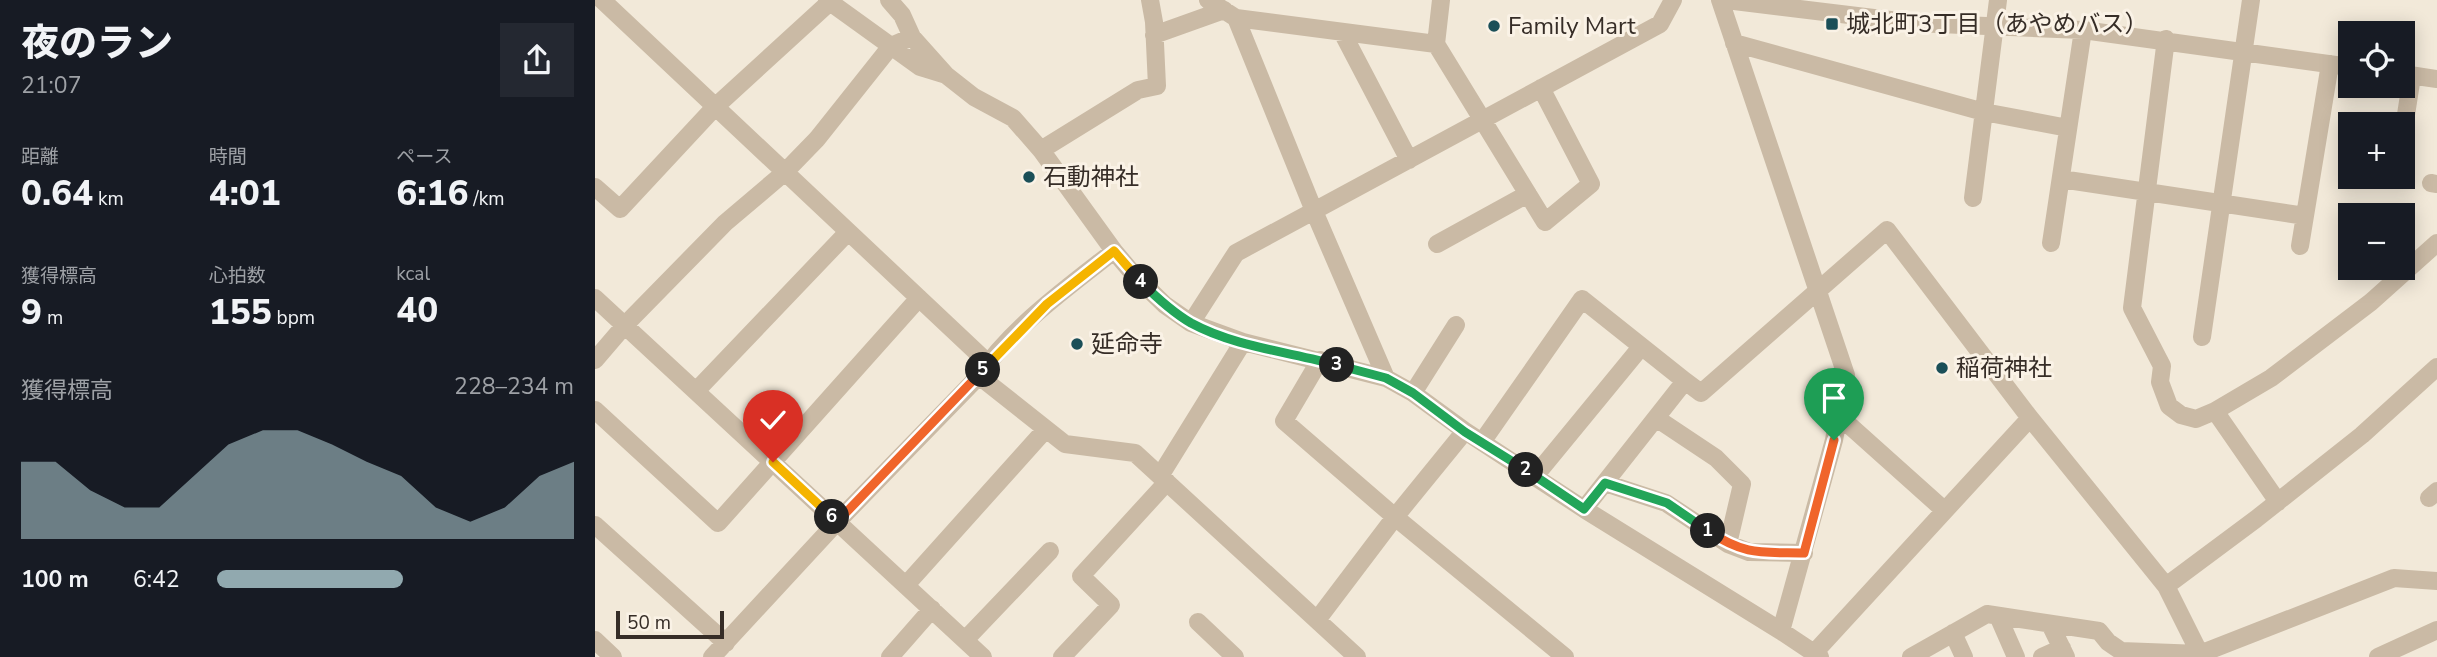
<!DOCTYPE html>
<html lang="ja">
<meta charset="utf-8">
<style>
body{margin:0;font-family:"Nunito Sans","Noto Sans JP",sans-serif;background:#242831;color:#f1f3f6;height:100vh;display:flex;flex-direction:column;font-size:26px;white-space:nowrap}
*{box-sizing:border-box;margin:0}
p{font-size:23px;color:#9ea1a6}
.icon{flex:none;width:38px;height:38px;fill:none;stroke:currentColor;stroke-width:2;stroke-linecap:round;stroke-linejoin:round}
.map{position:relative;flex:1;overflow:hidden}
.side{display:flex;flex-direction:column;background:#171b24;width:595px}
.side>*{flex:none}
.controls{position:absolute;left:1743px;top:21px;display:grid;gap:14px}
.controls a{display:grid;place-items:center;width:77px;height:77px;border-radius:0px;background:#171b24;box-shadow:0 4px 18px #0003;font-size:35px}
.scale{position:absolute;left:21px;bottom:18px;width:108px;box-sizing:border-box;padding-left:7px;border:4px solid #362d27;border-top:0;font-size:19px;line-height:24px;white-space:nowrap;color:#362d27;-webkit-text-stroke:5px #faf2e6;paint-order:stroke}
.pin{position:absolute;display:grid;place-items:center;width:60px;height:60px;color:#fff;margin:-72px -30px;border-radius:50% 50% 50% 0;rotate:-45deg;box-shadow:0 0 7px #0007}
.pin .icon{rotate:45deg}
.km{position:absolute;width:35px;height:35px;margin:-18px;border-radius:50%;background:#222;color:#fff;font-size:19px;line-height:35px;text-align:center}
.round{display:grid;place-items:center;flex:none;width:74px;height:74px;border-radius:0px;background:#242831}
.head{display:flex;align-items:center;justify-content:space-between;height:119px;padding:0 21px}
h1{font-size:38px;font-weight:800;line-height:52px}
.stats{display:grid;grid-template-columns:repeat(3,1fr);gap:10px;height:119px;padding:7px 21px}
.stats div{display:grid;align-content:center}
.stats b{font-size:35px;font-weight:800}
.stats small{font-size:19px;font-weight:400}
.stats p{font-size:19px}
.chart{height:196px;padding:14px 21px}
.chart p{display:flex;justify-content:space-between}
.chart svg{width:100%;height:126px;margin-top:7px;fill:#91a9af;opacity:.7}
ul{padding:0 21px;list-style:none;font-size:23px}
li{display:grid;grid-template-columns:112px 84px 1fr;align-items:center;height:52px}
li i{height:18px;border-radius:9px;background:#91a9af}
main{display:flex;flex:1;min-height:0}
.map>svg:first-child{display:block}
.lines{fill:none;stroke-linecap:round;stroke-linejoin:round}
.minor{stroke:#cabaa5;stroke-width:18}
.split-1-casing{stroke:#fff;stroke-width:14}
.split-2-casing{stroke:#fff;stroke-width:14}
.split-3-casing{stroke:#fff;stroke-width:14}
.split-4-casing{stroke:#fff;stroke-width:14}
.split-5-casing{stroke:#fff;stroke-width:14}
.split-6-casing{stroke:#fff;stroke-width:14}
.split-7-casing{stroke:#fff;stroke-width:14}
.split-1{stroke:#f0652b;stroke-width:9}
.split-2{stroke:#22a559;stroke-width:9}
.split-3{stroke:#22a559;stroke-width:9}
.split-4{stroke:#22a559;stroke-width:9}
.split-5{stroke:#f5b400;stroke-width:9}
.split-6{stroke:#f0652b;stroke-width:9}
.split-7{stroke:#f5b400;stroke-width:9}
.poi-dot{fill:#1b4f58;stroke:#faf2e6;stroke-width:2.5}
.labels{text-anchor:middle;stroke-width:6;stroke-linejoin:round;paint-order:stroke}
.poi-label{font-size:24px;fill:#362d27;stroke:#faf2e6;text-anchor:start}
</style>
<main>
<section class="side">
<div class="head"><div><h1>夜のラン</h1><p>21:07</p></div><a class="round"><svg class="icon" aria-label="share" viewBox="0 0 24 24"><path d="M12 15V3M7 8l5-5 5 5M5 13v7h14v-7"/></svg></a></div>
<div class="stats">
<div><p>距離</p><b>0.64<small> km</small></b></div>
<div><p>時間</p><b>4:01</b></div>
<div><p>ペース</p><b>6:16<small> /km</small></b></div>
</div>
<div class="stats">
<div><p>獲得標高</p><b>9<small> m</small></b></div>
<div><p>心拍数</p><b>155<small> bpm</small></b></div>
<div><p>kcal</p><b>40</b></div>
</div>
<div class="chart"><p><span>獲得標高</span>228–234 m</p>
<svg viewBox="0 0 160 44" preserveAspectRatio="none"><path d="M0 44V17L10 17L20 27L30 33L40 33L50 22L60 11L70 6L80 6L90 11L100 17L110 22L120 33L130 38L140 33L150 22L160 17V44z"/></svg>
</div>
<ul>
<li><b>100 m</b>6:42<i style="width:52%"></i></li>
</ul>
</section>
<div class="map">
<svg width="1842" height="657" viewBox="0 0 1842 657">
<rect width="100%" height="100%" fill="#f2e9d9"/>
<g class="lines">
<path class="minor" d="M7 0 393 363
M232 0 325 67 351 75
M294 0 307 15 317 37 351 75 379 97 418 118 446 150 519 251 540 276 570 305 596 323 648 342 791 378 818 393 870 431 989 509 1186 631 1225 657
M613 0 641 18 719 211 791 378
M846 0 841 44 950 222 996 184 946 88
M1125 0 1251 375 1239 440 1186 631
M1131 0 1320 23 1488 30 1755 67
M641 18 841 44
M747 32 814 160
M559 35 629 10
M1571 39 1537 308 1567 366 1565 382 1574 406 1586 415 1601 419 1620 411 1676 378 1776 302 1842 243
M1139 43 1389 112 1473 128
M1808 74 1842 79
M1808 134 1817 76
M446 150 543 90 562 86 559 22 555 0
M1466 179 1710 216
M1836 183 1842 184
M0 187 25 209 120 107 237 0
M1378 198 1403 0
M1456 243 1488 30
M842 244 933 194
M1705 246 1735 64
M0 298 388 657
M596 323 641 253 1065 24 1078 0
M1607 337 1656 0
M0 360 30 325 130 223 189 173 222 139 296 46 317 37
M725 360 689 421 800 517 970 657
M384 376 470 444 540 453 762 657
M101 391 253 232
M818 393 861 325
M0 410 123 523 324 298
M1620 411 1683 502
M1244 416 1349 510
M1061 418 1121 458 1147 484 1133 544
M887 442 987 299 1090 381
M565 476 648 342
M940 476 1046 347
M1010 483 1071 503 1133 544 1154 552 1209 553
M1834 498 1842 491
M989 509 1090 381 1106 393 1292 230 1435 418 1571 586 1605 654
M0 525 131 643
M311 585 451 429
M1571 586 1661 519 1767 435 1842 367
M1403 616 1421 657
M722 620 800 517 870 431
M603 622 640 657
M1455 624 1471 657
M1358 633 1369 657
M0 640 18 657
M370 640 455 551
M1219 653 1435 418
M117 657 242 522 384 376C417 327 473 287 519 251
M295 657 337 609
M467 657 516 605 486 576 572 482
M1316 657 1392 614 1504 631 1513 642 1526 651 1605 654 1799 578 1842 581
M1447 657 1467 648
M1783 657 1842 630"/>
</g>
<g class="lines">
<g class="split-1-casing">
<path id="split-1" d="M1113 531C1151 556 1166 552 1209 553L1239 440"/>
</g>
<g class="split-2-casing">
<path id="split-2" d="M931 470 989 509 1010 483 1072 503 1113 531"/>
</g>
<g class="split-3-casing">
<path id="split-3" d="M742 365 791 378 818 393 870 432 931 470"/>
</g>
<g class="split-4-casing">
<path id="split-4" d="M546 282C561 297 577 312 596 323 640 347 695 352 742 365"/>
</g>
<g class="split-5-casing">
<path id="split-5" d="M388 370 452 304 519 251 546 282"/>
</g>
<g class="split-6-casing">
<path id="split-6" d="M237 517 242 522 388 370"/>
</g>
<g class="split-7-casing">
<path id="split-7" d="M178 462 237 517"/>
</g>
<use href="#split-1" class="split-1"/>
<use href="#split-2" class="split-2"/>
<use href="#split-3" class="split-3"/>
<use href="#split-4" class="split-4"/>
<use href="#split-5" class="split-5"/>
<use href="#split-6" class="split-6"/>
<use href="#split-7" class="split-7"/>
</g>
<g class="poi-dot">
<rect x="1230" y="17" width="14" height="14" rx="3.5"/>
<circle cx="899" cy="26" r="7"/>
<circle cx="434" cy="177" r="7"/>
<circle cx="482" cy="344" r="7"/>
<circle cx="1347" cy="368" r="7"/>
</g>
<g class="labels">
<g class="poi-label">
<text x="1251" y="32">城北町3丁目（あやめバス）</text>
<text x="913" y="34">Family Mart</text>
<text x="448" y="185">石動神社</text>
<text x="496" y="352">延命寺</text>
<text x="1361" y="376">稲荷神社</text>
</g>
</g>
</svg>
<div class="controls">
<a><svg class="icon" aria-label="locate" viewBox="0 0 24 24"><circle cx="12" cy="12" r="6"/><path d="M12 2v4M12 18v4M2 12h4M18 12h4"/></svg></a>
<a>+</a>
<a>−</a>
</div>
<div class="scale">50 m</div>
<div class="pin" style="left:1239px;top:440px;background:#1e9e55"><svg class="icon" aria-label="arrive" viewBox="0 0 24 24"><path d="M6 21V4h12l-3 4 3 4H6"/></svg></div>
<div class="pin" style="left:178px;top:462px;background:#d93025"><svg class="icon" aria-label="check" viewBox="0 0 24 24"><path d="M5 12l5 5 9-10"/></svg></div>
<b class="km" style="left:1113px;top:531px">1</b>
<b class="km" style="left:931px;top:470px">2</b>
<b class="km" style="left:742px;top:365px">3</b>
<b class="km" style="left:546px;top:282px">4</b>
<b class="km" style="left:388px;top:370px">5</b>
<b class="km" style="left:237px;top:517px">6</b>
</div>
</main>
